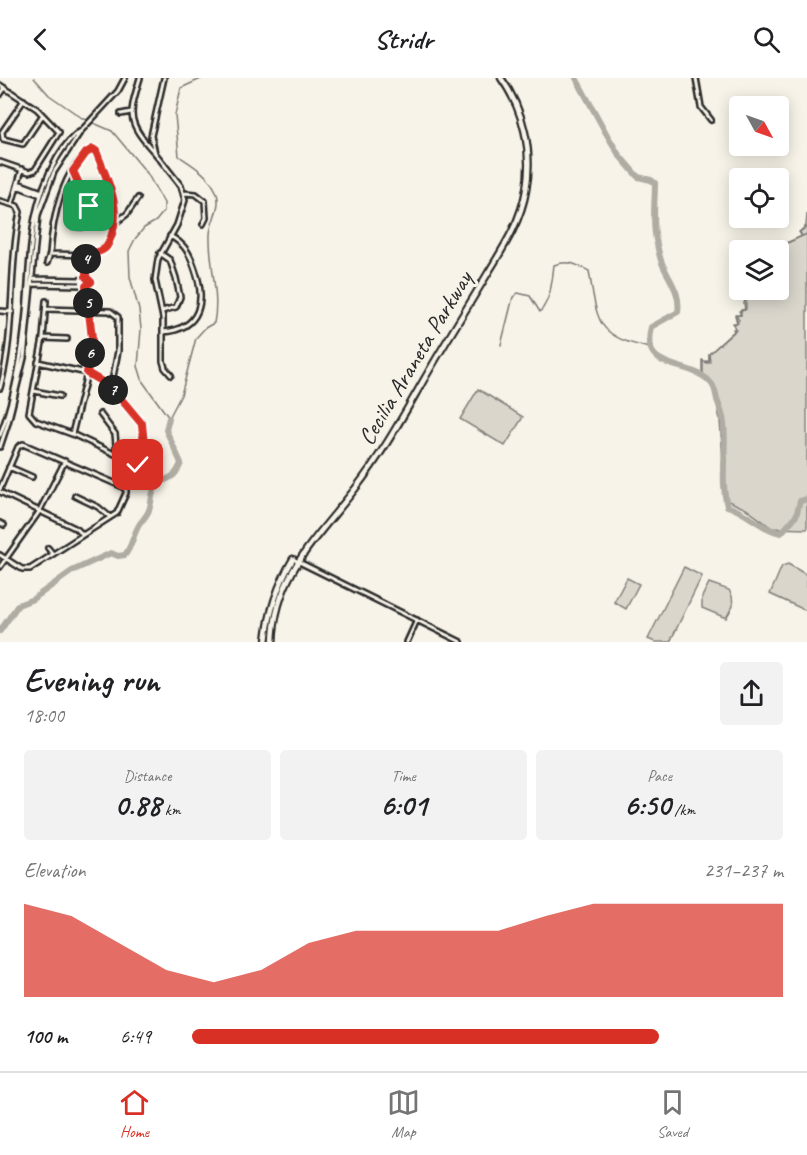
<!DOCTYPE html>
<meta charset="utf-8">
<style>
body{margin:0;font-family:Caveat,sans-serif;background:#f2f2f2;color:#202124;height:100vh;display:flex;flex-direction:column;font-size:22px;white-space:nowrap}
*{box-sizing:border-box;margin:0}
p{font-size:20px;color:#757577}
.icon{flex:none;width:33px;height:33px;fill:none;stroke:currentColor;stroke-width:2;stroke-linecap:round;stroke-linejoin:round}
.map{position:relative;height:564px;overflow:hidden}
.drawer{display:flex;flex-direction:column;background:#fff;flex:1}
.drawer>*{flex:none}
.needle{width:39px;rotate:130deg}
.tools{position:absolute;left:729px;top:18px;display:grid;gap:12px}
.tools a{display:grid;place-items:center;width:60px;height:60px;border-radius:6px;background:#fff;box-shadow:0 3px 15px #0003;font-size:30px}
.pin{position:absolute;display:grid;place-items:center;width:51px;height:51px;color:#fff;margin:-26px;border-radius:12px;box-shadow:0 3px 9px #0006}
.km{position:absolute;width:30px;height:30px;margin:-15px;border-radius:50%;background:#222;color:#fff;font-size:16px;line-height:30px;text-align:center}
.round{display:grid;place-items:center;flex:none;width:63px;height:63px;border-radius:6px;background:#f2f2f2}
.head{display:flex;align-items:center;justify-content:space-between;height:102px;padding:0 24px}
h1{font-size:33px;font-weight:700;line-height:45px}
.metrics{display:grid;grid-template-columns:repeat(3,1fr);gap:9px;height:102px;padding:6px 24px}
.metrics div{display:grid;align-content:center;border-radius:6px;background:#f2f2f2;text-align:center}
.metrics b{font-size:30px;font-weight:700}
.metrics small{font-size:16px;font-weight:400}
.metrics p{font-size:16px}
.chart{height:168px;padding:12px 24px}
.chart p{display:flex;justify-content:space-between}
.chart svg{width:100%;height:108px;margin-top:6px;fill:#d93025;opacity:.7}
ul{padding:0 24px;list-style:none;font-size:20px}
li{display:grid;grid-template-columns:96px 72px 1fr;align-items:center;height:45px}
li i{height:15px;border-radius:8px;background:#d93025}
header{display:flex;justify-content:space-between;align-items:center;height:78px;padding:0 24px;background:#fff;font-size:27px;font-weight:700}
.dock{display:flex;justify-content:space-around;align-items:center;height:84px;border-top:2px solid #e0e0e0;background:#fff;font-size:16px;color:#757577}
.dock a{display:grid;justify-items:center;gap:3px}
.dock .selected{color:#d93025}
.map>svg:first-child{display:block}
.green{fill:#dad6cc;stroke:#82807c;stroke-width:1.5}
.lines{fill:none;stroke-linecap:round;stroke-linejoin:round}
.stream{stroke:#7a7874;stroke-width:1.5}
.river{stroke:#afaca4;stroke-width:6}
.street-casing{stroke:#2b2b2b;stroke-width:8}
.secondary-casing{stroke:#2b2b2b;stroke-width:9}
.street{stroke:#f7f3e8;stroke-width:3}
.secondary{stroke:#f7f3e8;stroke-width:4.5}
.route-casing{stroke:#fff;stroke-width:12}
.route{stroke:#d93025;stroke-width:8}
.labels{text-anchor:middle;stroke-width:6;stroke-linejoin:round;paint-order:stroke}
.street-label{font-size:24px;fill:#2b2b2b;stroke:#f7f3e8}
</style>
<header><svg class="icon" aria-label="back" viewBox="0 0 24 24"><path d="M15 5l-7 7 7 7"/></svg>Stridr<svg class="icon" aria-label="search" viewBox="0 0 24 24"><circle cx="10" cy="10" r="6"/><path d="M15 15l6 6"/></svg></header>
<div class="map">
<svg width="807" height="564" viewBox="0 0 807 564">
<rect width="100%" height="100%" fill="#f7f3e8"/>
<filter id="ink" filterUnits="userSpaceOnUse"><feTurbulence type="fractalNoise" baseFrequency=".0167" numOctaves="2"/><feDisplacementMap in="SourceGraphic" scale="12" xChannelSelector="R" yChannelSelector="G"/><feConvolveMatrix kernelMatrix="1 2 1 2 8 2 1 2 1" color-interpolation-filters="sRGB"/></filter>
<g filter="url(#ink)">
<path class="green" d="M807 149V451L772 450 746 431 726 422 720 343 713 305 703 297V283L707 285 710 284 709 276 734 254V252H736L734 246 738 245 737 243 739 242 736 238 741 237V232L746 231V222L749 221 751 212H778V172H773L802 158 800 154Z
M478 311 523 339 505 368 460 341Z
M788 486 807 497V533L770 516 782 488Z
M684 489 702 498 670 564H655L648 561Z
M627 500 639 506 626 531 614 524Z
M709 505 729 512 732 518 733 528 726 540 702 530V519Z"/>
<g class="lines">
<path class="stream" d="M34 0 49 17 82 40 112 53 147 95 164 125V133L156 143 144 150 135 161 129 173 130 199 139 232 141 251 138 288 143 304 169 340 181 317 196 260 205 250 214 245C220 216 209 187 210 157 210 142 223 129 216 113 208 96 194 88 179 78L175 37 181 10 203 0
M801 157 799 154 806 148 807 136
M770 172 807 156
M501 267 513 219 518 215 530 218 540 234C551 221 552 203 554 187 569 182 576 186 589 193 598 244 595 258 650 270
M702 298V282L707 285 706 283H709V276L734 253 733 251H735L733 245H737L735 237H741L739 233 745 232 744 225 750 212"/>
<path class="river" d="M576 0 606 55 619 77 638 99 651 102 655 105C655 125 652 143 656 162 658 170 659 178 662 185 669 202 681 214 678 234L651 249C639 296 691 281 711 305 715 309 716 317 717 322 720 329 723 337 724 345 727 373 720 401 727 428 747 434 761 451 781 455L796 438 800 423 807 421
M0 553 18 527 33 521 72 493 111 475 118 478 125 477C132 468 133 457 139 447 142 442 147 438 149 432 152 425 151 416 155 410 164 397 173 406 181 385L166 352 169 340"/>
<g class="street-casing">
<path id="street" d="M140 0C129 37 126 43 154 74
M164 0 151 58 155 75 181 108 185 122 177 147 158 181 155 202 163 240V283L165 290 171 297
M696 0 701 29 711 42
M0 7 37 31 59 54 35 92 29 94 0 84
M0 17 5 10
M24 22 2 54 3 61 23 66 42 38
M121 36 131 34
M93 71 96 73C107 101 122 129 111 158 109 164 107 170 101 173 86 179 65 176 50 176 52 144 62 88 93 71Z
M73 93 89 128 88 144 82 149 75 148
M18 105 42 114
M17 108 41 117
M184 115 196 116 205 123 206 140 203 146
M0 123 17 128 20 134C8 192 16 252 0 310
M12 126 22 91
M115 145 127 136 138 120
M160 175 170 182 176 200 180 219 176 229 162 233
M85 176 86 198
M47 185 50 176
M81.5 204a4.5 4.5 0 1 1 9 0a4.5 4.5 0 1 1-9 0Z
M33 201 82 202
M31 206 83 207
M46 231 110 233 118 239V273L111 309
M0 233 12 234
M163 254C201 251 206 223 195 191 190 176 185 166 170 158
M43 260 67 261
M38 284 87 295 111 309 142 346 145 376 143 385 138 387 72 356 36 343 29 335 43 260 46 223
M34 313 60 318
M100 336 115 356 117 377
M72 356 87 295 92 260 86 208
M0 357C13 324 20 289 24 254 32 191 24 138 57 80 63 70 71 58 81 53L118 13 125 0
M0 369 8 345 24 280 38 137 54 94 81 53
M9 389 32 399
M0 411 18 369 23 366 121 408 126 412V415L117 435 30 491H22L0 477
M0 414 77 451 82 456
M75 418 98 429 110 439
M0 445 4 447
M48 470 52 475
M293 481 461 564
M0 489 39 434 65 383
M407 564 417 542"/>
</g>
<g class="secondary-casing">
<path id="secondary" d="M266 564C269 533 277 508 293 481
M273 564C275 497 316 461 355 411 387 370 412 321 439 276 455 249 472 222 488 195 504 169 521 143 526 112 533 74 524 32 501 0"/>
</g>
<use href="#street" class="street"/>
<use href="#secondary" class="secondary"/>
</g>
</g>
<g class="lines" filter="url(#ink)">
<g class="route-casing">
<path id="route" d="M89 128 73 93 86 75 93 71 96 73C107 102 122 128 111 159 109 163 108 169 104 171 99 175 91 175 86 176V199L91 204 86 208 92 260 87 295 111 309 142 346 145 376 143 385 138 387"/>
</g>
<use href="#route" class="route"/>
</g>
<g class="labels">
<g class="street-label">
<text transform="translate(415 280) rotate(-59)" y="8">Cecilia Araneta Parkway</text>
</g>
</g>
</svg>
<div class="tools">
<a><svg class="needle" viewBox="-14 -14 28 28"><path d="M0-13l5 13h-10z" fill="#e53935"/><path d="M0 13l5-13h-10z" fill="#757577"/></svg></a>
<a><svg class="icon" aria-label="locate" viewBox="0 0 24 24"><circle cx="12" cy="12" r="6"/><path d="M12 2v4M12 18v4M2 12h4M18 12h4"/></svg></a>
<a><svg class="icon" aria-label="layers" viewBox="0 0 24 24"><path d="M12 4l9 5-9 5-9-5zM3 14l9 5 9-5"/></svg></a>
</div>
<div class="pin" style="left:89px;top:128px;background:#1e9e55"><svg class="icon" aria-label="arrive" viewBox="0 0 24 24"><path d="M6 21V4h12l-3 4 3 4H6"/></svg></div>
<div class="pin" style="left:138px;top:387px;background:#d93025"><svg class="icon" aria-label="check" viewBox="0 0 24 24"><path d="M5 12l5 5 9-10"/></svg></div>
<b class="km" style="left:86px;top:181px">4</b>
<b class="km" style="left:88px;top:225px">5</b>
<b class="km" style="left:90px;top:275px">6</b>
<b class="km" style="left:113px;top:312px">7</b>
</div>
<section class="drawer">
<div class="head"><div><h1>Evening run</h1><p>18:00</p></div><a class="round"><svg class="icon" aria-label="share" viewBox="0 0 24 24"><path d="M12 15V3M7 8l5-5 5 5M5 13v7h14v-7"/></svg></a></div>
<div class="metrics">
<div><p>Distance</p><b>0.88<small> km</small></b></div>
<div><p>Time</p><b>6:01</b></div>
<div><p>Pace</p><b>6:50<small> /km</small></b></div>
</div>
<div class="chart"><p><span>Elevation</span>231–237 m</p>
<svg viewBox="0 0 160 44" preserveAspectRatio="none"><path d="M0 44V6L10 11L20 22L30 33L40 38L50 33L60 22L70 17L80 17L90 17L100 17L110 11L120 6L130 6L140 6L150 6L160 6V44z"/></svg>
</div>
<ul>
<li><b>100 m</b>6:49<i style="width:79%"></i></li>
</ul>
</section>
<nav class="dock">
<a class="selected"><svg class="icon" aria-label="home" viewBox="0 0 24 24"><path d="M3 11l9-7 9 7M6 9v11h12V9"/></svg>Home</a>
<a><svg class="icon" aria-label="map" viewBox="0 0 24 24"><path d="M3 6l6-2 6 2 6-2v14l-6 2-6-2-6 2zM9 4v14M15 6v14"/></svg>Map</a>
<a><svg class="icon" aria-label="saved" viewBox="0 0 24 24"><path d="M7 4h10v16l-5-4-5 4z"/></svg>Saved</a>
</nav>
